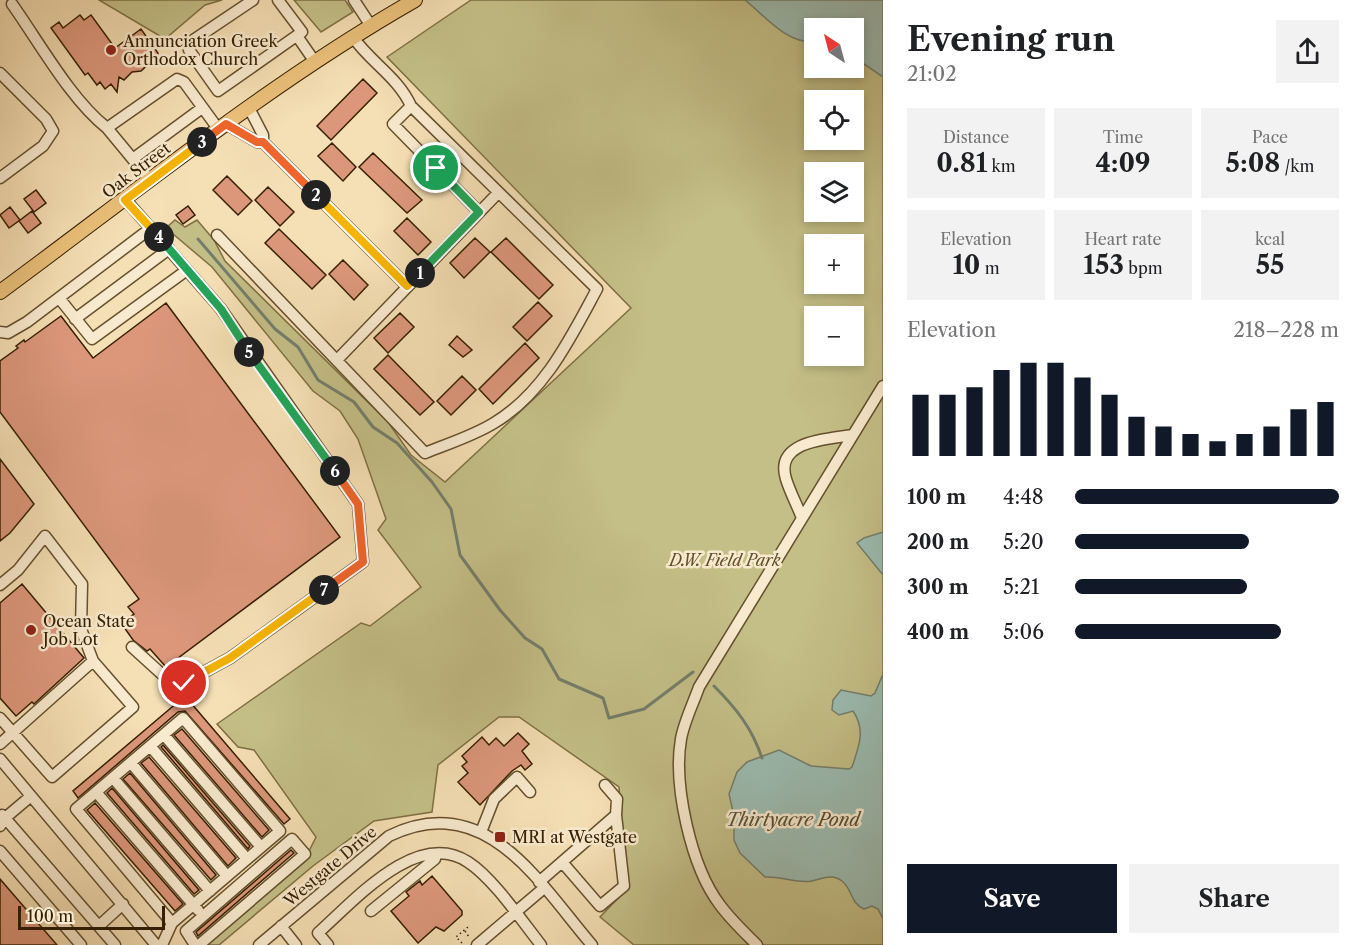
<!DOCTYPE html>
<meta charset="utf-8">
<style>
body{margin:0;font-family:"Libre Caslon Text",serif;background:#f2f2f2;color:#202124;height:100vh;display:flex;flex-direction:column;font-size:22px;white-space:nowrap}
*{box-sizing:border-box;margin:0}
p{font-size:20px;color:#757577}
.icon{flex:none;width:33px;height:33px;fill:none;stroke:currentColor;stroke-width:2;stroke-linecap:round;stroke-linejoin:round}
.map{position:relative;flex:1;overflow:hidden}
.side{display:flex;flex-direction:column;background:#fff;width:480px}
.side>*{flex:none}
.needle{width:39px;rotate:324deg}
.controls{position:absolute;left:804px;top:18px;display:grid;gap:12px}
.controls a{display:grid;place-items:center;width:60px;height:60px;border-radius:0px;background:#fff;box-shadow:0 3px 9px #0003;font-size:30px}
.scale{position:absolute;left:18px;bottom:15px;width:147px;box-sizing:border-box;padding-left:6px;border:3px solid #372001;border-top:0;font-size:16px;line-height:21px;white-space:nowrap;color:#372001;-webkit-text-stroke:4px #f8eace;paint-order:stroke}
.pin{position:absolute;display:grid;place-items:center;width:51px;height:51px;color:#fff;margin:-26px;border:3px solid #fff;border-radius:50%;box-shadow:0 2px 6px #0007}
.km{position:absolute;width:30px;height:30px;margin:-15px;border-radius:50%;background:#222;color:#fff;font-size:16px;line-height:30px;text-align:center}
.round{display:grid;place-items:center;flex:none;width:63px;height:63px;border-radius:0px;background:#f2f2f2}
.headline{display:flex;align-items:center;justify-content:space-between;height:102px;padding:0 24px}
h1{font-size:33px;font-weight:800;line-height:45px}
.metrics{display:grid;grid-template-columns:repeat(3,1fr);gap:9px;height:102px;padding:6px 24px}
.metrics div{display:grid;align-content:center;border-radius:0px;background:#f2f2f2;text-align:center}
.metrics b{font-size:26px;font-weight:800}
.metrics small{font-size:16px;font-weight:400}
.metrics p{font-size:16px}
.chart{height:168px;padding:12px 24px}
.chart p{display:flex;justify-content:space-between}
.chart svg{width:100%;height:108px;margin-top:6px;stroke:#111827;stroke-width:6}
.primary-button{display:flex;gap:12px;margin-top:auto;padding:12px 24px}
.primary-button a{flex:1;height:69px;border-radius:0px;background:#111827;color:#fff;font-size:24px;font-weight:800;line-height:69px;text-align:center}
.primary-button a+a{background:#f2f2f2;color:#202124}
ul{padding:0 24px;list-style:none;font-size:20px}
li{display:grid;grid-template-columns:96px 72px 1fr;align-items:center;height:45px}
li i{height:15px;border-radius:8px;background:#111827}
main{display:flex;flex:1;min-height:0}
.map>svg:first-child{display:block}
.green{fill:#c4bf87;stroke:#7e7044;stroke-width:1.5;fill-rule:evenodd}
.water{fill:#9cbcb1;stroke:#747e6b;stroke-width:1.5}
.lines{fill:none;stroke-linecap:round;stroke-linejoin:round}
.stream{stroke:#747e6b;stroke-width:3}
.building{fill:#dc977b;stroke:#372001;stroke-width:1.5}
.minor-casing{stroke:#66502e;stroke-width:13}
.major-casing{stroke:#372001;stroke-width:16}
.path{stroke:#372001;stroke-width:1.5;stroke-dasharray:1.5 3;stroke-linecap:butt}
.minor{stroke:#f8eace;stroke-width:10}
.major{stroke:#eac07a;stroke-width:14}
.split-1-casing{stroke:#fff;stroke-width:12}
.split-2-casing{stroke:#fff;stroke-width:12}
.split-3-casing{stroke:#fff;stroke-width:12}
.split-4-casing{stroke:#fff;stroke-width:12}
.split-5-casing{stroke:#fff;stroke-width:12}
.split-6-casing{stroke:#fff;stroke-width:12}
.split-7-casing{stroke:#fff;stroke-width:12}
.split-8-casing{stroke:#fff;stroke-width:12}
.split-1{stroke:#22a559;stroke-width:8}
.split-2{stroke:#f5b400;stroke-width:8}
.split-3{stroke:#f0652b;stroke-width:8}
.split-4{stroke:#f5b400;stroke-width:8}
.split-5{stroke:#22a559;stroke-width:8}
.split-6{stroke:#22a559;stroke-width:8}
.split-7{stroke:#f0652b;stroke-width:8}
.split-8{stroke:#f5b400;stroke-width:8}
.poi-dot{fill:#8f2418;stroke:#f8eace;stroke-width:2}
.labels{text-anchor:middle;stroke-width:5;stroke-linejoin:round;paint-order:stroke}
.poi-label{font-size:16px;fill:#372001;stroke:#f8eace;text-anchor:start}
.street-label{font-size:16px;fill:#372001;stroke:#f8eace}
.park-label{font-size:16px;font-style:italic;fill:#615029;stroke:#f8eace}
.water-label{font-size:18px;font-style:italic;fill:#554f36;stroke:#f8eace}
</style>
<main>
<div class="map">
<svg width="883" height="945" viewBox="0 0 883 945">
<rect width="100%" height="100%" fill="#f5dfb4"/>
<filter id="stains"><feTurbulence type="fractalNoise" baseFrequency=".00333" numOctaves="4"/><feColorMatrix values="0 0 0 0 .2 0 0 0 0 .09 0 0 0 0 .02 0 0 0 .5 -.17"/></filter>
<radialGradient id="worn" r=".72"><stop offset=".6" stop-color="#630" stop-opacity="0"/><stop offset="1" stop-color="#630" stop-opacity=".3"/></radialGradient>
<path class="green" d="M99 0H222L205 5 165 39Z
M294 0H345L353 12 321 32Z
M471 0H883V945H634L600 917 626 890 619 787 519 717H499L438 765 432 812 374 821 313 866 219 945H201L307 855 316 837 254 750 238 747 217 724 361 623 370 626 421 587 378 530 386 519 358 439 340 411 313 391 212 267 166 228 175 220 185 227 197 220 214 240 225 261 388 422 411 455 445 482 631 308 387 57ZM814 28H854V68H814ZM814 100H854V140H814ZM814 172H854V212H814ZM814 244H854V284H814ZM814 316H854V356H814Z"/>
<path class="water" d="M745 0H883V77L854 57V28H814V42C786 43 766 17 745 0Z
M883 532V575L857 543 864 538Z
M883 674V919L878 909 872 906 864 909C850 903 853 890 842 881 832 873 822 879 812 881 797 884 781 876 765 877L740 853 734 840V816L729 794 737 772 747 762 779 750 811 766 849 769 852 767C859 746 866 730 853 711L839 715 832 710 833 700 841 690 871 696 875 693Z"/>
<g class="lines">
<path class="stream" d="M198 239 275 329 298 347 318 380 354 402 373 427 397 443 432 482 451 509 460 555 500 610 525 638 542 649 559 679 603 698 609 718 644 709 693 672
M714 686C736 708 752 728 762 758"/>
</g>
<path class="building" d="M80 15 84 20 91 15 115 48 141 29 158 53 157 56 141 71 132 72 124 80 119 77 117 92 111 84 105 89 100 82 97 85 88 73 85 75 51 28 59 22 63 28Z
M363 79 377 93 331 140 317 126Z
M332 143 356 167 343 181 318 156Z
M373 153 422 200 407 213 359 167Z
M227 176 252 201 238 215 213 190Z
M268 187 294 212 280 226 255 200Z
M36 190 46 203 34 212 24 199Z
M188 206 195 215 183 224 176 215Z
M10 207 20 220 9 228 0 215Z
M32 211 41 223 28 233 19 221Z
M407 218 431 242 418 255 394 231Z
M279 229 326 275 312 289 265 243Z
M475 238 490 252 464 278 450 263Z
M506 238 553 285 539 299 491 252Z
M343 260 368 285 354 300 329 274Z
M538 302 552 316 527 341 513 327Z
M166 303 340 537 166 667 150 649 147 651 133 640 121 623 134 614 128 607 139 599 0 412V361L18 348 16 346 24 340 25 342 61 316 93 358Z
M400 313 414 327 388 353 374 338Z
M457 336 472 350 463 357 449 345Z
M525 343 539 358 493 404 479 389Z
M388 355 434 402 420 415 374 369Z
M462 376 476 390 451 415 437 401Z
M0 459 34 504 10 533 0 541Z
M22 584 84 658 34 704 32 702 16 716 0 698V603Z
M185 696 290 819 284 824 185 711 178 712 78 798 73 791Z
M182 729 269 830 262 837 174 735Z
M518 733 529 744 522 751 532 764 525 770 521 765 512 771 480 805 458 782 468 773 462 766 467 762 462 756 482 737 489 745 496 738 504 746Z
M163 745 250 846 248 849 161 747Z
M149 757 236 858 228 866 141 763Z
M130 773 216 875 211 880 123 779Z
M112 788 199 890 194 894 107 793Z
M95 803 183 904 175 911 87 810Z
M291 850 294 853 198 936 196 932Z
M432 876 462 911V915L444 931 436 927 418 943 391 911 409 896 406 892 420 881 422 885Z
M0 879 57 945H0Z"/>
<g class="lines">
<g class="minor-casing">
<path id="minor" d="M253 0 189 43V50L218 91 302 32 278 0
M354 0 371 26
M12 4C39 42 71 100 107 128
M297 36 315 62
M0 73 46 119 53 131 43 146 0 178
M411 106 393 124 479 212
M249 108 263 135V142L407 286
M226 124 257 142H263
M134 158 202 108
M150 180 107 128 177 79 184 82 219 130
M125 199 221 309 358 504 363 562 230 658 184 683 165 677 132 647
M217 235 425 453C447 444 473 436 494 423 544 393 570 339 597 289L411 106C398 77 370 62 353 37
M59 298 92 339 187 270
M75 319 169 249
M0 332 8 333 27 322 151 228
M337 360 498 193
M802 518C797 505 790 492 786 479 774 440 829 439 853 435
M0 585 18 570 45 536 82 584 81 629 93 661 0 744
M0 718 52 777 133 707 93 661
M164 735 261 847
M150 746 247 859
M0 759 156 945
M131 763 227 876
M113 778 210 891
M605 785 617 799 616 815
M96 792 198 910
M2 815 5 818 31 796
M0 826 5 818 115 945
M481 832 494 799 517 777 530 792
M0 851 81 945
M539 882 616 815 624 886 600 906 562 862
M371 911 435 859
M100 925 123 904
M281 926 296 945
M162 945 172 923 280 831 183 718 76 809 172 923
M195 945 186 931 292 839 305 854 199 945
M259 945 389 836C486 789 538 882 592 945
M328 945 318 933C354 901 417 828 468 862 493 878 522 921 541 945
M477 945 544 888
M757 945C744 932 731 920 720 905 691 867 673 785 681 739 684 722 693 704 699 687L883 386"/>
</g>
<g class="major-casing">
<path id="major" d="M0 292C136 192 268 84 415 0"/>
</g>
<path class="path" d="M465 931 469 937
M462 943 456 937 468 927"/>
<use href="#minor" class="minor"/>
<use href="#major" class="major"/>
</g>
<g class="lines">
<g class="split-1-casing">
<path id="split-1" d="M420 273 479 212 436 168"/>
</g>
<g class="split-2-casing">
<path id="split-2" d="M316 195 407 286 420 273"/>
</g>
<g class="split-3-casing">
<path id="split-3" d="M202 142 226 124 257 142H263L316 195"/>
</g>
<g class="split-4-casing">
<path id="split-4" d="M159 237 125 200 202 142"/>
</g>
<g class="split-5-casing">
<path id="split-5" d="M159 237 221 309 249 352"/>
</g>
<g class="split-6-casing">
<path id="split-6" d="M249 352 335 471"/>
</g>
<g class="split-7-casing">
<path id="split-7" d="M324 590 363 562 358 504 335 471"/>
</g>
<g class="split-8-casing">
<path id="split-8" d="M184 683 230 658 324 590"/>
</g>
<use href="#split-1" class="split-1"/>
<use href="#split-2" class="split-2"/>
<use href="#split-3" class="split-3"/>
<use href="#split-4" class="split-4"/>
<use href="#split-5" class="split-5"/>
<use href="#split-6" class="split-6"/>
<use href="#split-7" class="split-7"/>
<use href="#split-8" class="split-8"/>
</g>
<g class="poi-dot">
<circle cx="111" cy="50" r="6"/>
<circle cx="31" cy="630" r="6"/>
<rect x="494" y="831" width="12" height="12" rx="3"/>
</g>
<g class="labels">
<g class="poi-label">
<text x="123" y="47">Annunciation Greek<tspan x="123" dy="18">Orthodox Church</tspan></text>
<text x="43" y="627">Ocean State<tspan x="43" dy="18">Job Lot</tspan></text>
<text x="512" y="843">MRI at Westgate</text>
</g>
<g class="street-label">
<text transform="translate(136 170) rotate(-37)" y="6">Oak Street</text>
<text transform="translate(330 866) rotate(-40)" y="6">Westgate Drive</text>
</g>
<g class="park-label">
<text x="725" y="566">D.W. Field Park</text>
</g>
<g class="water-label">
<text x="793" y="826">Thirtyacre Pond</text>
</g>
</g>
<rect width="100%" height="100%" filter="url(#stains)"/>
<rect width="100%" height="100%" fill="url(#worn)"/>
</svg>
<div class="controls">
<a><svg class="needle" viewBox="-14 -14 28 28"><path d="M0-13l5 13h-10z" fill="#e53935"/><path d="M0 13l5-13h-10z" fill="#757577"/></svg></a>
<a><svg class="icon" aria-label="locate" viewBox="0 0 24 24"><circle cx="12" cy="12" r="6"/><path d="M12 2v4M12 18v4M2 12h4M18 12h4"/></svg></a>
<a><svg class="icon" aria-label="layers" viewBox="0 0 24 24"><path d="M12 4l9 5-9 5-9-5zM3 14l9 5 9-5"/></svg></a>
<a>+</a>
<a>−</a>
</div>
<div class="scale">100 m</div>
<div class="pin" style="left:436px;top:168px;background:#1e9e55"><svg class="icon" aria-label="arrive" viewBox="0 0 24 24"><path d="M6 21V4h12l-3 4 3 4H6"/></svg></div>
<div class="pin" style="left:184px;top:683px;background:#d93025"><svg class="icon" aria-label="check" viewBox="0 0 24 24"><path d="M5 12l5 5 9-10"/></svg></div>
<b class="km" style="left:420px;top:273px">1</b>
<b class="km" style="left:316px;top:195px">2</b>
<b class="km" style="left:202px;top:142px">3</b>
<b class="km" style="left:159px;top:237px">4</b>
<b class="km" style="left:249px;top:352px">5</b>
<b class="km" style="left:335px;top:471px">6</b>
<b class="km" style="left:324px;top:590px">7</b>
</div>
<section class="side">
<div class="headline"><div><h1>Evening run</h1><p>21:02</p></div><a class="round"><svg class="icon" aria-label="share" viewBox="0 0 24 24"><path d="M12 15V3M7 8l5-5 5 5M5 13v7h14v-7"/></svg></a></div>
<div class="metrics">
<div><p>Distance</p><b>0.81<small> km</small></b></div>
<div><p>Time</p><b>4:09</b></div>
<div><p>Pace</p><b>5:08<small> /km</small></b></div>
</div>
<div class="metrics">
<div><p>Elevation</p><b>10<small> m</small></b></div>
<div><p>Heart rate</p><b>153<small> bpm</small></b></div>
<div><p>kcal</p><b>55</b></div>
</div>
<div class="chart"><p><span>Elevation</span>218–228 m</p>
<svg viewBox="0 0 160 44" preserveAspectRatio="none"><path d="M5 44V19M15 44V19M25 44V16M35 44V9M45 44V6M55 44V6M65 44V12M75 44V19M85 44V28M95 44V32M105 44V35M115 44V38M125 44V35M135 44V32M145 44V25M155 44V22"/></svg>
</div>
<ul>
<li><b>100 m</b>4:48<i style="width:100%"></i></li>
<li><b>200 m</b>5:20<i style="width:66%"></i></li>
<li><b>300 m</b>5:21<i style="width:65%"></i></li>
<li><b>400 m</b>5:06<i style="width:78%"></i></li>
</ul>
<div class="primary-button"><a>Save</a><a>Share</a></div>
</section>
</main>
